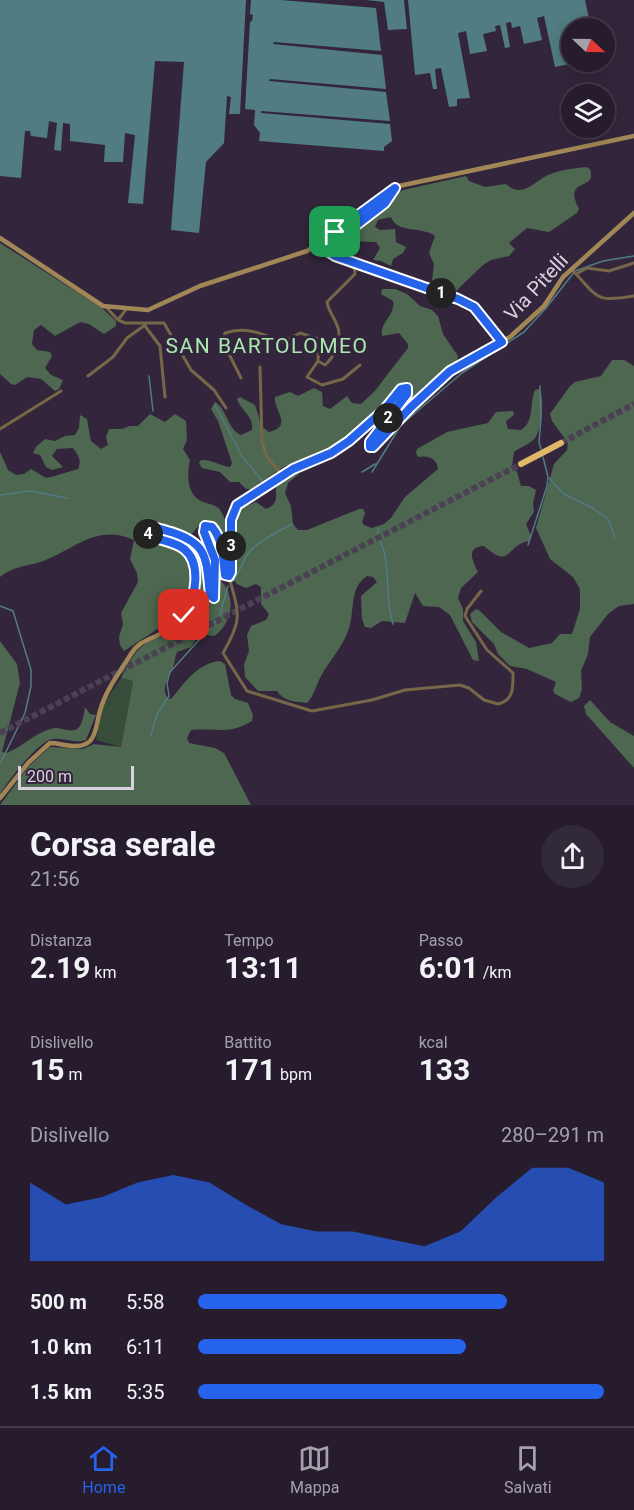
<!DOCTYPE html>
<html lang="it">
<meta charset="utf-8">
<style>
body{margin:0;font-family:Roboto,sans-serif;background:#322939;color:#f1f3f6;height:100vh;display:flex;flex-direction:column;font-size:22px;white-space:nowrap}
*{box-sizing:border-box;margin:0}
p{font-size:20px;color:#a4a1aa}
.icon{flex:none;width:33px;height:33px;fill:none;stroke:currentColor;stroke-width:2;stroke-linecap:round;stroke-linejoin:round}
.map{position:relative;height:805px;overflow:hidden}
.side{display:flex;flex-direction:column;background:#261c2d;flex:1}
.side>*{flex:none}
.needle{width:39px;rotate:112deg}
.controls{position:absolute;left:561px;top:18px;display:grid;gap:12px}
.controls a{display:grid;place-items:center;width:54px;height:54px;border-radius:50%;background:#261c2d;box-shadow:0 3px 15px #0003,0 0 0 2px #423a49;font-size:30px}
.scale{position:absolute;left:18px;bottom:15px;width:116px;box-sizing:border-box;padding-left:6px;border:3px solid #d8d0de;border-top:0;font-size:16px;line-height:21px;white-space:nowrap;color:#d8d0de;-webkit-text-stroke:4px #33263c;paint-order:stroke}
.pin{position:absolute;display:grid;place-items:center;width:51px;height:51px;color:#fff;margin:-26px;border-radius:12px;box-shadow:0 3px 9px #0006}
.km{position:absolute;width:30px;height:30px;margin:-15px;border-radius:50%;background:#222;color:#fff;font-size:16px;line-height:30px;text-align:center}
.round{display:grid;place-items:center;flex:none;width:63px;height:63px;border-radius:32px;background:#322939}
.headline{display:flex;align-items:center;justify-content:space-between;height:102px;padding:0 30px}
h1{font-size:33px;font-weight:700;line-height:45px}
.figures{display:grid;grid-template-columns:repeat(3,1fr);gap:9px;height:102px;padding:6px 30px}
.figures div{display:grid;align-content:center}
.figures b{font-size:30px;font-weight:700}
.figures small{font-size:16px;font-weight:400}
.figures p{font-size:16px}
.chart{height:168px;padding:12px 30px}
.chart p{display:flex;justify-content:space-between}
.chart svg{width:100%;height:108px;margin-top:6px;fill:#2563eb;opacity:.7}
ul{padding:0 30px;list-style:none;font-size:20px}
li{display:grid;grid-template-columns:96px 72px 1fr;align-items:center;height:45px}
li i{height:15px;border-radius:8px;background:#2563eb}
.menu{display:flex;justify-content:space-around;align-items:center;height:84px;border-top:2px solid #423a49;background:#261c2d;font-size:16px;color:#a4a1aa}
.menu a{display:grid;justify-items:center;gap:3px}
.menu .current{color:#2563eb}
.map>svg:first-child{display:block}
.green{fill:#374d3a}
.forest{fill:#4d6750}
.water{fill:#517c83}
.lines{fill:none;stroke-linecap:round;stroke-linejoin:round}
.stream{stroke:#517c83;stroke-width:1.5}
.highway-tunnel{stroke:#4c4054;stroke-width:6;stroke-dasharray:6 3;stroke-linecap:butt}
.street{stroke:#776749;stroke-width:3}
.secondary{stroke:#a28756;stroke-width:4.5}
.highway{stroke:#e0b668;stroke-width:6}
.route-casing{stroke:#fff;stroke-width:12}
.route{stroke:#2563eb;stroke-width:8}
.labels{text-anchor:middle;stroke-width:6;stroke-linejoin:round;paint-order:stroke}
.street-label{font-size:20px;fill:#d8d0de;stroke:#33263c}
.neighbourhood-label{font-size:21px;letter-spacing:1.5px;fill:#aae8b0;stroke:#33263c}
</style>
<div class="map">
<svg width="634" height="805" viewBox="0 0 634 805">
<rect width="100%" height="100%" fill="#33263c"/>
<path class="green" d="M121 678 133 681 121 747 96 740 103 705Z"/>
<path class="forest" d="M586 167 590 169C598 192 562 176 579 209L577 213 549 232 527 228 509 243 515 249 509 256 491 260 483 265 456 291H447L432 281 434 264 429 253 435 236C422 226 397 234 391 217L378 220 375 227 380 230 395 229 396 242 406 247 403 253 393 259 391 266 381 261 373 260 380 248 376 242 349 241 347 246 351 254 348 258 334 251C341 233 367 223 382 210 390 204 393 195 403 190L466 176 469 181 485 187 506 184C523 199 533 182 548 175 560 170 574 168 586 167Z
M0 243 102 308 116 321V326L104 334 89 324 80 322 55 336 41 325 34 330 32 344 37 350 50 352 52 356 45 368 51 375 63 380 59 389 55 391 41 379 27 377 15 385 11 384 0 374Z
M382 289H395L407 294 420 306 432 310 438 316 443 334 458 356 456 365 423 387 384 433 380 432 408 397 412 388 408 381 342 441 326 450 285 466 251 489H246L239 482H230L220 472 202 468 199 463 201 460C212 459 220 466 230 467L232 463 218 421 211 409 215 402C228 410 227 429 241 435L252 430C254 416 241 411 237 399L240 397 255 405 262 427 269 432C294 426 273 410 275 397L290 392 298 396 314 388 322 392 323 406 330 409 347 396 352 403 361 404 374 392 408 348V344L399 333 382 336C379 322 396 316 393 301L381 294Z
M612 360H624L634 366V604L619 606 608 614 590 637 588 654 581 671 582 689 579 698 571 702 555 694 553 691 556 682 527 669 510 666 498 654 494 644 472 622 470 614 476 609 479 610 501 632 529 648 552 643 560 634H572L580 609V589L573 577 550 559 536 528 554 464 567 450 568 443 552 421 550 414 570 386 575 382 601 376Z
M539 389C545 398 542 428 535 438 531 444 520 447 514 452L512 466 517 472 521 486H529L536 490 533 503 534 512 526 524 531 536 529 541C504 546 512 570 484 546 465 547 473 562 478 572L461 588 458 598 463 609V621L476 642 479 661 473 660 450 615 439 607 423 606 415 593 405 623 382 621 371 628 365 627 362 619 361 596 377 582 373 577 367 576C349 587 355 611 349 628 343 648 329 660 320 678 316 686 314 696 307 703 296 702 283 701 277 691H258L245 677 244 665 249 651 247 635 251 626 266 620 269 614 261 604V587L256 584 246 588 237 584 233 579 236 522 242 508 256 502 266 509C278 504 276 498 276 487L291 472 298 471 299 474 288 483 285 493 291 506 293 524 298 530H307L359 509H363L365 513 362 522 364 525 372 528 384 524 391 518 405 497 438 469C437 458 428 455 418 457L416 453 417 449 447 432 488 423 496 412 513 411 514 415 506 421 508 429 521 430C535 421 529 404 535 390Z
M150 414 165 422 175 414 186 421 187 440 183 449 190 460C187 474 186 495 203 502 209 504 217 505 220 510 230 524 228 546 229 562L227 565C224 549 224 532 208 523L199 525 191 535C176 533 158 519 143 525L140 534 143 537 177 550 188 561C193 577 190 600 179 615L124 651 120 645 119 637 123 624 121 613 138 582 137 573 130 559 134 540C97 523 75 549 43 561 26 567 16 565 0 577V452L8 470 16 475 24 474 31 469 46 478 51 477 78 469C82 460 78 455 73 448L57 449 52 456 63 467 52 470 46 467 40 455 33 453 36 447 45 439 55 441 65 436 75 435 79 428 80 415 87 419 91 441 101 449 108 445 106 437 109 429H122L130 426H138Z
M154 531 182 538 193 545 202 554 208 602H217L218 582 221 581C237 597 232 624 214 636L199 634 191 647 177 652C175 657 175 662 173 667 169 678 160 687 168 699L172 698C185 682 198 663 220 661L225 664 231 695 235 699 248 703 253 715 252 721C229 735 216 728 191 730L187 738 189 743 215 748 224 753 251 805H0L29 766 50 747 83 749 94 744 121 747 133 681 121 678C127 667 134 651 145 644 158 636 173 635 185 623 192 616 194 607 196 598 208 553 188 546 152 534Z
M0 641 17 664 20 683 2 752 7 753C23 746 36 732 54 728 61 727 70 733 77 729 83 725 84 713 85 707L90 714 96 715 86 740C75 744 64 737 53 739 38 741 8 781 0 794Z
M590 700 610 722 634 736V768L586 714 584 706Z"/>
<path class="water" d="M0 0H246L240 114H229L231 97 227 96 224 143 206 162 199 233 171 230 184 62 155 61 143 204 128 203 135 135 125 133 123 162H104L105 145 70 141V124L63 123 61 151 54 150 57 123 49 121 47 138 31 136 30 131H25L21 178 0 176Z
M251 0H281L376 8 381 51 274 42 273 44 382 55 386 89 270 79 269 81 386 92 390 121 261 111V113L390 124 392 141 384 147V151L259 141 260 133 254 125 255 110 245 109 250 22 252 21 253 15 250 14Z
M366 0H404L407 29 388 30 384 2Z
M408 0H585L591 28H572V62H580L555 67 544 16 537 18 542 40 524 44 520 26 512 28 511 22 506 23 510 47 505 48 500 25 495 26 496 31 483 34 487 51 470 54 466 31 458 33 470 98 457 99V106L449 107 441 68 435 69 437 89H433L430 73 415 75Z"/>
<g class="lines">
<path class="stream" d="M149 376 153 411
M540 386 541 419 539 442 541 449
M215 405 242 456 263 482
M362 472 375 464
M372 472 401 425 462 373 524 332 546 308 575 271 603 261 634 256
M548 477 564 494 593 508 608 519 615 537
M0 495 30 491 67 498
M378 528C377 538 381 542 384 551 390 575 385 600 393 624
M528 545 547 486 548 477 543 457
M233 581C242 569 241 565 247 555 254 543 280 530 292 524
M0 606 13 611 31 670V686L25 713 0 764
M151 735 157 714 169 696 167 683 170 672 219 618 228 586"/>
<path class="highway-tunnel" d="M561 443 634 404
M0 733 521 464"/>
<path class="street" d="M355 264 458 299 474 307 501 341
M572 270C599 297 593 303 634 296
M576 274 587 268 609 271 634 263
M106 307 118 320 125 323H164L191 370 214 390 226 408
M118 320 127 308
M145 326 160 346 165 397
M318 361 307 377 322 385 343 379 360 365
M260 367 262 442 267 457 283 476
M88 376 113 357 127 338 145 325
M241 378 223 342 225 333C246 326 263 334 283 342L300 333 319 339 318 361 325 365C335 356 343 338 337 325 334 317 328 310 327 302L355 274 354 263 335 256 329 252V247L385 203 392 192
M0 429 61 391
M229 577C239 613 243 619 223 653L247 691 312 711 372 700 405 690 460 685 469 688 484 700 498 704C514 700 513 687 513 673L487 650 465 616 467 609 481 591"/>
<path class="secondary" d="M0 238 103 306 148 310 200 286 307 251 399 186 634 136
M0 798 28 763 50 743C62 743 80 751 90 741 97 734 97 720 100 711 105 691 120 672 131 654 138 643 145 641 156 636 180 625 195 605 195 578 194 547 174 545 149 535L146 532 147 529C155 526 163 530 171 532 211 544 206 558 210 595L214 598 215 559 204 532 205 526 211 527C224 540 223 558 225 575L229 577 231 572V520L237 505 293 469 331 453 349 441 384 410 401 389 407 388V394L370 442V447H373L411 407 450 371 510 337 544 306 563 277 634 213"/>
<path class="highway" d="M521 464 561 443"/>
</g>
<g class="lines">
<g class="route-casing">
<path id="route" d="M184 615C196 599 202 563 184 549 175 542 160 540 149 536L146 532 147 529C155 526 163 530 171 532 209 544 206 559 210 595L214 598 215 560 204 532 205 526 212 527C223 540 223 558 225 575L229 576 231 572V520L237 505 293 469 331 453 349 441 384 410 401 389 407 388V394L370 442V447H373L411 407 450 371 502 342 474 307 458 299 335 256 329 252 328 247 385 203 395 188 335 232"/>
</g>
<use href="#route" class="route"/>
</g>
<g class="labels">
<g class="street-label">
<text transform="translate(536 287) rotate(-47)" y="7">Via Pitelli</text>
</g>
<g class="neighbourhood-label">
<text x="267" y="353">SAN BARTOLOMEO</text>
</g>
</g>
</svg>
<div class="controls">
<a><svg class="needle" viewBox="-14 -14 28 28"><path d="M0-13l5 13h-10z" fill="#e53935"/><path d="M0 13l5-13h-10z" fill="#a4a1aa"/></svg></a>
<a><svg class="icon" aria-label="layers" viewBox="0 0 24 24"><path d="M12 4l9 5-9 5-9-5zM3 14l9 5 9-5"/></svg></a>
</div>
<div class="scale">200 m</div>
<div class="pin" style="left:335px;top:232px;background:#1e9e55"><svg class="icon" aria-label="arrive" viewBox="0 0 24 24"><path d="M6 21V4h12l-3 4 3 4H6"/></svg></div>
<div class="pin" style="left:184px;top:615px;background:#d93025"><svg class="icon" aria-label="check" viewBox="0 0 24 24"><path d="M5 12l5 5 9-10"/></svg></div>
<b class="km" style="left:441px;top:293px">1</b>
<b class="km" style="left:388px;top:418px">2</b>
<b class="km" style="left:231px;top:546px">3</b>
<b class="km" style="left:148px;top:534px">4</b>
</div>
<section class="side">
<div class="headline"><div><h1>Corsa serale</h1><p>21:56</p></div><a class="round"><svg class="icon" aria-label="share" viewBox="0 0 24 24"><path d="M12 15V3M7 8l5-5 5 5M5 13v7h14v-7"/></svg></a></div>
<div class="figures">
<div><p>Distanza</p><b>2.19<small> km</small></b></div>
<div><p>Tempo</p><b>13:11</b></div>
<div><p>Passo</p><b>6:01<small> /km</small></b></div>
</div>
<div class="figures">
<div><p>Dislivello</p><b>15<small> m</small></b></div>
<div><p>Battito</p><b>171<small> bpm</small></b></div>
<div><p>kcal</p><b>133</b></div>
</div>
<div class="chart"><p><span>Dislivello</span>280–291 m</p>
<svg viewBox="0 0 160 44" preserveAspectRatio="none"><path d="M0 44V12L10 21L20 18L30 12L40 9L50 12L60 21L70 29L80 32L90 32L100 35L110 38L120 32L130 18L140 6L150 6L160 12V44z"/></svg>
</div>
<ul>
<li><b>500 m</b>5:58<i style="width:76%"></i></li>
<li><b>1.0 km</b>6:11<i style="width:66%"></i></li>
<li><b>1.5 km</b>5:35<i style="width:100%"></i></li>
</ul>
</section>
<nav class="menu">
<a class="current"><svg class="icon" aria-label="home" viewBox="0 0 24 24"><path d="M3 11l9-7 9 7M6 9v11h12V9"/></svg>Home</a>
<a><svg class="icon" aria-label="map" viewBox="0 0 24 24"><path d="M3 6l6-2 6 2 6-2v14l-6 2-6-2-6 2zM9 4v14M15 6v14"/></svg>Mappa</a>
<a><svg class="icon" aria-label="saved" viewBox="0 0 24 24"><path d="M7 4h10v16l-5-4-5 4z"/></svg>Salvati</a>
</nav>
